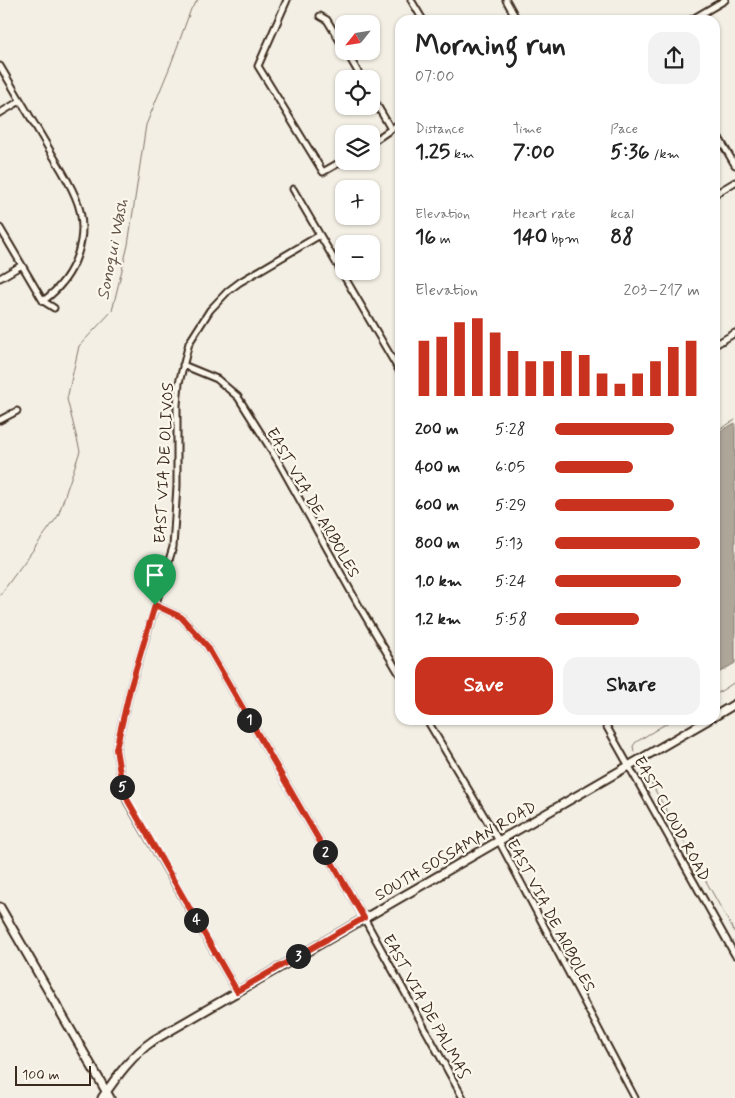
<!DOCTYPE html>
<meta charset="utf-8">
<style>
body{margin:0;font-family:Mynerve,sans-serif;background:#f2f2f2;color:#222;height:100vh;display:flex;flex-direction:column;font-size:19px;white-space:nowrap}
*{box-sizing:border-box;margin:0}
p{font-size:16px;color:#767676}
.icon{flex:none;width:28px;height:28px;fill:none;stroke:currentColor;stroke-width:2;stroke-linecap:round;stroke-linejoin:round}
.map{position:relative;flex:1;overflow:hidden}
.side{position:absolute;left:395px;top:15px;width:325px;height:710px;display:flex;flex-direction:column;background:#fff;border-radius:15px;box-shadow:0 1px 4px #0004}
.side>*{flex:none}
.needle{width:32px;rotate:240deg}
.fabs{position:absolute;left:335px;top:15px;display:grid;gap:10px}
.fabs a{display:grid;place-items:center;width:45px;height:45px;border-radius:10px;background:#fff;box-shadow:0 1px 4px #0004;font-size:25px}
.scale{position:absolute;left:15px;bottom:12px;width:76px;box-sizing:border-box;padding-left:5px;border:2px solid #3b2a1e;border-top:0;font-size:14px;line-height:18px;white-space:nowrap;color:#3b2a1e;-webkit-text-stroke:4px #fbf7ec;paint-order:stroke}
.pin{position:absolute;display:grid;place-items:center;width:42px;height:42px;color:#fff;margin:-51px -21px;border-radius:50% 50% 50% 0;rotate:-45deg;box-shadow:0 0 5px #0007}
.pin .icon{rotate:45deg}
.km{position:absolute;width:25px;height:25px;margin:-12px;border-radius:50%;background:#222;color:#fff;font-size:14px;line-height:25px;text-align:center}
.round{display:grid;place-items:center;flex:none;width:52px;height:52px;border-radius:15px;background:#f2f2f2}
.headline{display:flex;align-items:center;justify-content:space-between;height:85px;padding:0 20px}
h1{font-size:28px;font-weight:700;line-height:38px}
.stats{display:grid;grid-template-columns:repeat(3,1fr);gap:8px;height:85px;padding:5px 20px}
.stats div{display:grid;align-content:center}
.stats b{font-size:21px;font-weight:700}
.stats small{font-size:14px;font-weight:400}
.stats p{font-size:14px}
.chart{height:140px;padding:10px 20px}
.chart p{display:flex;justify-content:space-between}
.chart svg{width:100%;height:90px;margin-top:5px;stroke:#c8321e;stroke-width:6}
.primary-button{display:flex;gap:10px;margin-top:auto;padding:10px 20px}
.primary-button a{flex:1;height:58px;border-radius:15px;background:#c8321e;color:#fff;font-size:20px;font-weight:700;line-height:58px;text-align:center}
.primary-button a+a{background:#f2f2f2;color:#222}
ul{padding:0 20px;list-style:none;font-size:16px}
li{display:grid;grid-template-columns:80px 60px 1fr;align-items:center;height:38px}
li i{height:12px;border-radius:6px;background:#c8321e}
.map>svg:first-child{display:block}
.water{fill:#afa69a;stroke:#817468}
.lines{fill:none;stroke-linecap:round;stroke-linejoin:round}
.stream{stroke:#817468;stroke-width:1}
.minor-casing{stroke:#3b2a1e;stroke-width:9}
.secondary-casing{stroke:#3b2a1e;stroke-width:11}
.minor{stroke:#fbf7ec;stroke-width:5}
.secondary{stroke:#fbf7ec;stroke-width:7}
.route-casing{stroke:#fff;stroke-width:10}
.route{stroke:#c8321e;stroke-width:6}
.labels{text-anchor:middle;stroke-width:4.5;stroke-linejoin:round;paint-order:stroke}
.street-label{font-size:16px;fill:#3b2a1e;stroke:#fbf7ec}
.water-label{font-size:18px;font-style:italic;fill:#645549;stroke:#fbf7ec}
</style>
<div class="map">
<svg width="735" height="1098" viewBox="0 0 735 1098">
<rect width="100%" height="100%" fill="#f3efe4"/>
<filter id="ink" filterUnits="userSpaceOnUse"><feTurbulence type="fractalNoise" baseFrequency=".02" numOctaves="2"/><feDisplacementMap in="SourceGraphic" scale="10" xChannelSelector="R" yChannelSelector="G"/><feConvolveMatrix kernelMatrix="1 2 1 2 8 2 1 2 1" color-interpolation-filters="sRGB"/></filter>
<g filter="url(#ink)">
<path class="water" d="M735 423V663L715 675V434Z"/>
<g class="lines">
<path class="stream" d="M715 432 735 420
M0 595 58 516 80 451 67 399 79 346 112 311 128 245 146 125 171 64 191 9 198 0
M715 695 735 682
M634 752 633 746 636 742 672 720
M641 765 735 933"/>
<g class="minor-casing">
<path id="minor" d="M287 0 258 66 323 172 344 160
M411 0 423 20
M506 0 517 20
M320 16 327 20 344 48
M691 20 725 0
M346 51 362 79
M0 66C15 91 30 117 45 142 55 160 67 177 75 196 92 234 76 277 43 301
M371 95 391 129
M0 113 20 101
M715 131 735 165
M371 143 400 123
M293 189 400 372
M715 194 735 182
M0 228 43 301 54 308
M0 278 22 265
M715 345 735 333
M183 365 217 379 238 397 277 459 358 604 400 675
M0 420 17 411
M155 605 181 617 207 646 364 918 463 1098
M427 720 499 841 635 1098
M603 720 735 955
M237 991 127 801 122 785 116 749 130 689 173 547 177 486V405L179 383 189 343 210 310 228 291 240 282 320 235"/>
</g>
<g class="secondary-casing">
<path id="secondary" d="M715 716 735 704
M0 907 110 1098
M102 1098C117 1076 132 1055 154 1040L708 720"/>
</g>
<use href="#minor" class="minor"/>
<use href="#secondary" class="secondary"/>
</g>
</g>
<g class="lines" filter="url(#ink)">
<g class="route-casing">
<path id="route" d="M155 605 181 617 207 646 364 918 237 991 128 801 122 785 116 749 130 689Z"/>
</g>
<use href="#route" class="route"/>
</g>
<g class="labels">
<g class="street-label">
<text transform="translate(163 463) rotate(-87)" y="6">EAST VIA DE OLIVOS</text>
<text transform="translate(314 502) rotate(60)" y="6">EAST VIA DE ARBOLES</text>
<text transform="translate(673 818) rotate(61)" y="6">EAST CLOUD ROAD</text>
<text transform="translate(455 850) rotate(-30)" y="6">SOUTH SOSSAMAN ROAD</text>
<text transform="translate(552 915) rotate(62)" y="6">EAST VIA DE ARBOLES</text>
<text transform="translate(427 1006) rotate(61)" y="6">EAST VIA DE PALMAS</text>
</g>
<g class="water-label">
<text transform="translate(112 249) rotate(-79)" y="6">Sonoqui Wash</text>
</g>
</g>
</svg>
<div class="fabs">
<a><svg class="needle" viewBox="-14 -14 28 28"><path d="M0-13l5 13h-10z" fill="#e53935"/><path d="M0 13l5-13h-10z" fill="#767676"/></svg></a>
<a><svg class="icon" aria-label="locate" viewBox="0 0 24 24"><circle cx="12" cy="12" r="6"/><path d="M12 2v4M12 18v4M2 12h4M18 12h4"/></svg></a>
<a><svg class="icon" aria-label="layers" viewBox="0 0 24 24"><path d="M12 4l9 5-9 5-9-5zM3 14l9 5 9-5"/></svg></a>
<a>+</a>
<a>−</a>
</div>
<div class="scale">100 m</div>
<div class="pin" style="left:155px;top:605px;background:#1e9e55"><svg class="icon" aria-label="arrive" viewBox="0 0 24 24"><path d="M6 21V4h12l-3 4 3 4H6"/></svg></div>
<b class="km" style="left:249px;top:720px">1</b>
<b class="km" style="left:325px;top:852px">2</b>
<b class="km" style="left:298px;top:956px">3</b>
<b class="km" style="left:196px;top:920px">4</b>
<b class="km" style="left:122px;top:787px">5</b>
<section class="side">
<div class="headline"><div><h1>Morning run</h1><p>07:00</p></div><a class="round"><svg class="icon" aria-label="share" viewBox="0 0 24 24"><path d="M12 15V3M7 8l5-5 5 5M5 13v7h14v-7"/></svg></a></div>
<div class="stats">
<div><p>Distance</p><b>1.25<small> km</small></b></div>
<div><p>Time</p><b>7:00</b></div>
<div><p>Pace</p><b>5:36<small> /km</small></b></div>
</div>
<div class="stats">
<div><p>Elevation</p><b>16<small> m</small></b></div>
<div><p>Heart rate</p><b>140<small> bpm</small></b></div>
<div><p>kcal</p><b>88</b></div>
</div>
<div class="chart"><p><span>Elevation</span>203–217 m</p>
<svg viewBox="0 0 160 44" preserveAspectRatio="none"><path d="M5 44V17M15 44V15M25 44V8M35 44V6M45 44V13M55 44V22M65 44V27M75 44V27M85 44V22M95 44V24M105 44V33M115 44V38M125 44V33M135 44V27M145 44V20M155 44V17"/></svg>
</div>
<ul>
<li><b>200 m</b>5:28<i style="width:82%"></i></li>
<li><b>400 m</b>6:05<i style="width:54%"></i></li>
<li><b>600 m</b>5:29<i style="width:82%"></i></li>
<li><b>800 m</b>5:13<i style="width:100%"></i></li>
<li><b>1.0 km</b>5:24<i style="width:87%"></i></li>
<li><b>1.2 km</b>5:58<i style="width:58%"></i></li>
</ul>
<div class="primary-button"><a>Save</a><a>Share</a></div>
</section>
</div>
